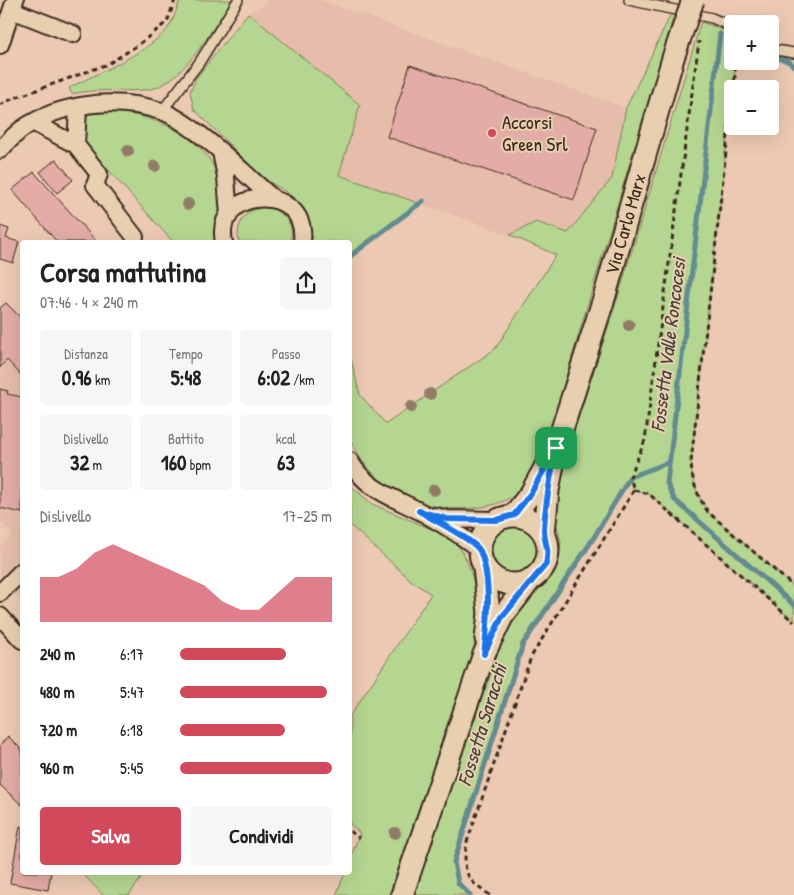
<!DOCTYPE html>
<html lang="it">
<meta charset="utf-8">
<style>
body{margin:0;font-family:"Patrick Hand",sans-serif;background:#f6f6f6;color:#222;height:100vh;display:flex;flex-direction:column;font-size:19px;white-space:nowrap}
*{box-sizing:border-box;margin:0}
p{font-size:16px;color:#767676}
.icon{flex:none;width:28px;height:28px;fill:none;stroke:currentColor;stroke-width:2;stroke-linecap:round;stroke-linejoin:round}
.map{position:relative;flex:1;overflow:hidden}
.details{position:absolute;left:20px;top:240px;width:332px;height:635px;display:flex;flex-direction:column;background:#fff;border-radius:5px;box-shadow:0 5px 20px #0002}
.details>*{flex:none}
.buttons{position:absolute;left:724px;top:15px;display:grid;gap:10px}
.buttons a{display:grid;place-items:center;width:55px;height:55px;border-radius:5px;background:#fff;box-shadow:0 5px 20px #0002;font-size:25px}
.pin{position:absolute;display:grid;place-items:center;width:42px;height:42px;color:#fff;margin:-21px;border-radius:10px;box-shadow:0 2px 8px #0006}
.round{display:grid;place-items:center;flex:none;width:52px;height:52px;border-radius:5px;background:#f6f6f6}
.headline{display:flex;align-items:center;justify-content:space-between;height:85px;padding:0 20px}
h1{font-size:28px;font-weight:700;line-height:38px}
.figures{display:grid;grid-template-columns:repeat(3,1fr);gap:8px;height:85px;padding:5px 20px}
.figures div{display:grid;align-content:center;border-radius:5px;background:#f6f6f6;text-align:center}
.figures b{font-size:21px;font-weight:700}
.figures small{font-size:14px;font-weight:400}
.figures p{font-size:14px}
.chart{height:140px;padding:10px 20px}
.chart p{display:flex;justify-content:space-between}
.chart svg{width:100%;height:90px;margin-top:5px;fill:#d1495b;opacity:.7}
.cta{display:flex;gap:10px;margin-top:auto;padding:10px 20px}
.cta a{flex:1;height:58px;border-radius:5px;background:#d1495b;color:#fff;font-size:20px;font-weight:700;line-height:58px;text-align:center}
.cta a+a{background:#f6f6f6;color:#222}
ul{padding:0 20px;list-style:none;font-size:16px}
li{display:grid;grid-template-columns:80px 60px 1fr;align-items:center;height:38px}
li i{height:12px;border-radius:6px;background:#d1495b}
.map>svg:first-child{display:block}
.built{fill:#e6bdab}
.green{fill:#b5d690;stroke:#788057}
.lines{fill:none;stroke-linecap:round;stroke-linejoin:round}
.stream{stroke:#638b90;stroke-width:5}
.building{fill:#e3aca6;stroke:#3b2a1e}
.service-casing{stroke:#3b2a1e;stroke-width:12}
.minor-casing{stroke:#3b2a1e;stroke-width:20}
.tertiary-casing{stroke:#3b2a1e;stroke-width:25}
.path{stroke:#3b2a1e;stroke-width:3;stroke-dasharray:5 4;stroke-linecap:butt}
.service{stroke:#e8cfb0;stroke-width:9}
.minor{stroke:#e8cfb0;stroke-width:16}
.tertiary{stroke:#e8cfb0;stroke-width:21}
.tertiary-bridge-casing{stroke:#3b2a1e;stroke-width:25;stroke-linecap:butt}
.tertiary-bridge{stroke:#e8cfb0;stroke-width:21}
.tree{fill:#917b67}
.route-casing{stroke:#fff;stroke-width:10}
.route{stroke:#1a73e8;stroke-width:6}
.poi-dot{fill:#d1495b;stroke:#e8cfb0;stroke-width:2}
.labels{text-anchor:middle;stroke-width:4;stroke-linejoin:round;paint-order:stroke}
.poi-label{font-size:19px;fill:#3b2a1e;stroke:#e8cfb0;text-anchor:start}
.street-label{font-size:19px;fill:#3b2a1e;stroke:#e8cfb0}
.water-label{font-size:20px;font-style:italic;fill:#45423a;stroke:#e8cfb0}
</style>
<div class="map">
<svg width="794" height="895" viewBox="0 0 794 895">
<rect width="100%" height="100%" fill="#ecc9b2"/>
<filter id="ink" filterUnits="userSpaceOnUse"><feTurbulence type="fractalNoise" baseFrequency=".02" numOctaves="2"/><feDisplacementMap in="SourceGraphic" scale="10" xChannelSelector="R" yChannelSelector="G"/><feConvolveMatrix kernelMatrix="1 2 1 2 8 2 1 2 1" color-interpolation-filters="sRGB"/></filter>
<g filter="url(#ink)">
<path class="built" d="M268 0H321L626 108 612 178 568 233 536 222 510 235 339 175 248 13 267 3Z
M22 349V601L0 577V547L12 535 0 520V371Z"/>
<path class="green" d="M180 0H232C212 28 181 89 144 90 119 92 96 88 72 94L69 88C95 74 155 50 170 25 174 18 177 8 180 0Z
M248 13 360 105 339 175 421 204 350 259V242H307C318 200 283 194 259 174L194 109 190 92 196 78Z
M671 14 674 15 538 471C532 478 525 487 517 493 508 501 494 505 482 507 430 516 374 491 351 442 347 434 350 370 350 355L360 395 386 424 495 349 556 255 510 235 536 222 568 233 612 178 626 108Z
M701 22 732 33V61H736L691 462C692 482 697 495 708 512L794 587V622L649 494 634 490 629 478 593 539 523 644 454 862 458 883 471 895H414L508 623 531 591 553 572 558 562 561 542 555 519 554 492 617 300Z
M114 112C163 116 223 145 222 201 222 215 216 226 217 242H173L85 144 83 130 88 114Z
M266 207C283 211 296 224 290 242H239C235 222 246 209 266 207Z
M350 485 372 504 448 536C476 555 483 619 474 649L389 895H336L345 873 350 872V859L360 833 350 824V716L431 594 413 582 350 525Z
M489 547a25 25 0 1 1 50 0a25 25 0 1 1-50 0Z
M82 873H145L129 895H103Z"/>
<g class="lines">
<path class="stream" d="M720 34 667 483 674 499 794 605
M778 58 788 61 794 66
M350 256 423 201
M470 895 458 883 454 862 523 644 593 539 630 477 667 463"/>
</g>
<path class="building" d="M410 65 597 128 574 200 387 137Z
M56 159 73 180 57 193 40 172Z
M34 172 97 242H57L12 190Z
M0 226 9 229 6 238 19 242 13 263 0 259Z
M6 303 22 319 21 375 7 360 0 368V308Z
M0 389 8 391 7 394 22 397V513L0 508Z
M8 736 22 750V805L0 785V745Z
M20 826 22 827V872H51L48 890 10 883Z"/>
<g class="lines">
<g class="service-casing">
<path id="service" d="M629 0 712 18 732 27
M770 49 794 53
M162 111 199 63 238 0"/>
</g>
<g class="minor-casing">
<path id="minor" d="M12 10 73 34
M0 45 15 0
M34 123 76 145 99 174 95 185 135 237
M76 145 78 108
M0 150C7 143 14 135 22 129 61 102 116 97 161 111 172 114 184 123 194 130 223 150 247 177 274 199
M221 152 226 177 229 216
M224 242C212 187 309 181 302 242
M350 461C366 490 393 497 421 512 441 523 461 535 480 550
M435 516 447 519 497 520
M0 593 22 571
M0 616 22 640"/>
</g>
<g class="tertiary-casing">
<path id="tertiary" d="M514 515 531 493 547 464
M480 550a34 34 0 1 1 68 0a34 34 0 1 1-68 0Z
M544 533 548 491 556 448 605 295
M484 567 489 613 486 639
M402 895 484 654 502 617 531 579"/>
</g>
<path class="path" d="M734 89 736 61
M732 99 691 462C692 482 697 495 708 512L794 587
M0 105 12 99 108 64 138 45 167 22 175 0
M634 490 649 494 794 622
M350 831 359 838
M490 895C465 880 462 870 467 842L531 657 634 490 630 477 645 440 699 41"/>
<use href="#service" class="service"/>
<use href="#minor" class="minor"/>
<use href="#tertiary" class="tertiary"/>
<g class="tertiary-bridge-casing">
<path id="tertiary-bridge" d="M605 295 673 58 693 0"/>
</g>
<use href="#tertiary-bridge" class="tertiary-bridge"/>
</g>
<g class="tree">
<circle cx="128" cy="151" r="6"/>
<circle cx="155" cy="166" r="6"/>
<circle cx="188" cy="204" r="6"/>
<circle cx="629" cy="325" r="6"/>
<circle cx="430" cy="394" r="6"/>
<circle cx="411" cy="407" r="6"/>
<circle cx="434" cy="490" r="6"/>
<circle cx="395" cy="833" r="6"/>
</g>
</g>
<g class="lines" filter="url(#ink)">
<g class="route-casing">
<path id="route" d="M556 448C551 475 545 502 544 530 544 543 550 547 546 564L502 617 484 654C488 624 492 579 480 551 475 540 430 518 419 511L447 519 497 520 514 515 531 493Z"/>
</g>
<use href="#route" class="route"/>
</g>
<circle class="poi-dot" cx="492" cy="133" r="5"/>
<g class="labels">
<g class="poi-label">
<text x="502" y="129">Accorsi<tspan x="502" dy="22">Green Srl</tspan></text>
</g>
<g class="street-label">
<text transform="translate(625 224) rotate(-74)" y="7">Via Carlo Marx</text>
</g>
<g class="water-label">
<text transform="translate(668 345) rotate(-83)" y="7">Fossetta Valle Roncocesi</text>
<text transform="translate(482 725) rotate(-73)" y="7">Fossetta Saracchi</text>
</g>
</g>
</svg>
<div class="buttons">
<a>+</a>
<a>−</a>
</div>
<div class="pin" style="left:556px;top:448px;background:#1e9e55"><svg class="icon" aria-label="arrive" viewBox="0 0 24 24"><path d="M6 21V4h12l-3 4 3 4H6"/></svg></div>
<section class="details">
<div class="headline"><div><h1>Corsa mattutina</h1><p>07:46 · 4 × 240 m</p></div><a class="round"><svg class="icon" aria-label="share" viewBox="0 0 24 24"><path d="M12 15V3M7 8l5-5 5 5M5 13v7h14v-7"/></svg></a></div>
<div class="figures">
<div><p>Distanza</p><b>0.96<small> km</small></b></div>
<div><p>Tempo</p><b>5:48</b></div>
<div><p>Passo</p><b>6:02<small> /km</small></b></div>
</div>
<div class="figures">
<div><p>Dislivello</p><b>32<small> m</small></b></div>
<div><p>Battito</p><b>160<small> bpm</small></b></div>
<div><p>kcal</p><b>63</b></div>
</div>
<div class="chart"><p><span>Dislivello</span>17–25 m</p>
<svg viewBox="0 0 160 44" preserveAspectRatio="none"><path d="M0 44V22L10 22L20 18L30 10L40 6L50 10L60 14L70 18L80 22L90 26L100 34L110 38L120 38L130 30L140 22L150 22L160 22V44z"/></svg>
</div>
<ul>
<li><b>240 m</b>6:17<i style="width:70%"></i></li>
<li><b>480 m</b>5:47<i style="width:97%"></i></li>
<li><b>720 m</b>6:18<i style="width:69%"></i></li>
<li><b>960 m</b>5:45<i style="width:100%"></i></li>
</ul>
<div class="cta"><a>Salva</a><a>Condividi</a></div>
</section>
</div>
